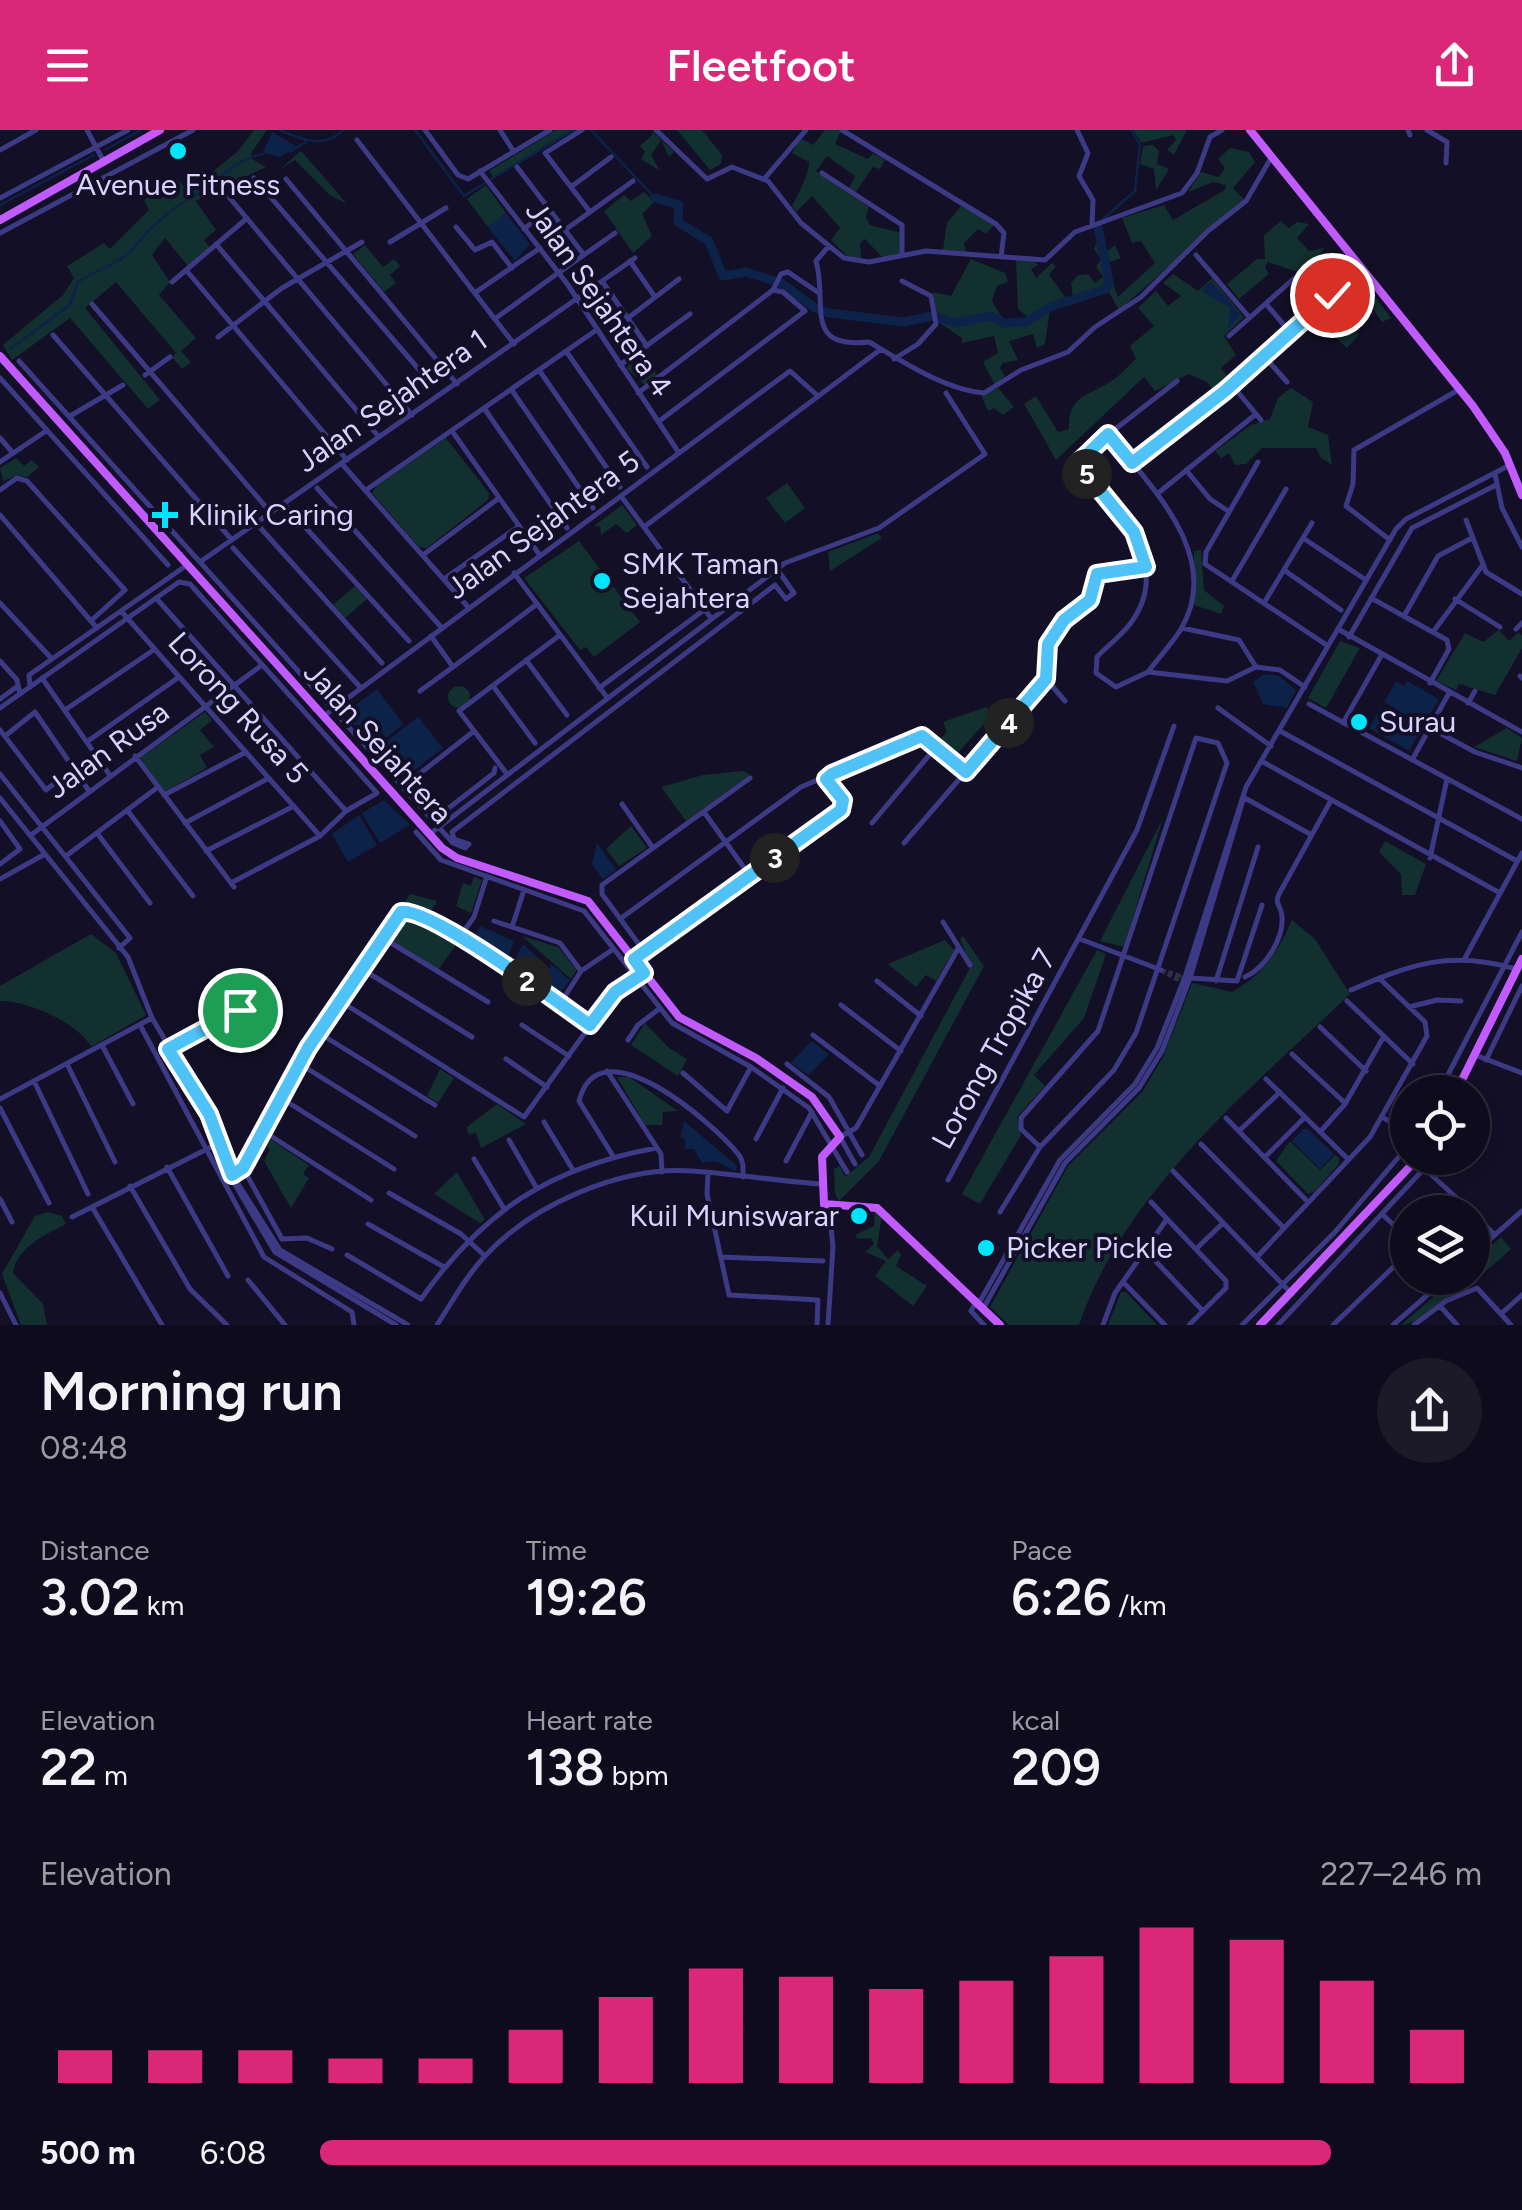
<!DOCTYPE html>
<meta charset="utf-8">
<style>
body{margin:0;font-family:Figtree,sans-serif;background:#1c1929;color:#f1f3f6;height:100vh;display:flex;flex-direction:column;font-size:38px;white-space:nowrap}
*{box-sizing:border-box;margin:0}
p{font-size:32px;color:#9b9ba3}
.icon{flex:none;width:55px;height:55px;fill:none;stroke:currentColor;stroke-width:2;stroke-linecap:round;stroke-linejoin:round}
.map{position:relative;height:1195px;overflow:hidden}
.sheet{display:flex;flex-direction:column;background:#0e0b1c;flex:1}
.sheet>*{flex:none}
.tools{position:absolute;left:1390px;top:945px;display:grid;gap:20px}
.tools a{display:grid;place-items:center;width:100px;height:100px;border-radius:50%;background:#0e0b1c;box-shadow:0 5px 15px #0003,0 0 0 2px #2e2b3b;font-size:50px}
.pin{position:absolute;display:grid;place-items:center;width:85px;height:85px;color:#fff;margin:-42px;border:5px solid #fff;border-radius:50%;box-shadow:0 2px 10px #0007}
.km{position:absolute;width:50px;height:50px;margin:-25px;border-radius:50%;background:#222;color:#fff;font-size:28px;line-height:50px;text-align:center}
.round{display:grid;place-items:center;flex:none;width:105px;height:105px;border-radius:52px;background:#1c1929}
.headline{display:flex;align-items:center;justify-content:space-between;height:170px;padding:0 40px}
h1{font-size:55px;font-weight:600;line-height:75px}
.stats{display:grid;grid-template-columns:repeat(3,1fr);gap:15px;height:170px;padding:10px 40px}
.stats div{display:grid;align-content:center}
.stats b{font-size:50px;font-weight:600}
.stats small{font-size:28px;font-weight:400}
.stats p{font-size:28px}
.chart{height:280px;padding:20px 40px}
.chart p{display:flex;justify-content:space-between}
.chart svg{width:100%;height:180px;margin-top:10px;stroke:#db2777;stroke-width:6}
ul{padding:0 40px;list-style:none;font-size:32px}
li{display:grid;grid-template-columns:160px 120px 1fr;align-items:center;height:75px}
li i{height:25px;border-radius:12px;background:#db2777}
header{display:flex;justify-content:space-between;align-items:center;height:130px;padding:0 40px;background:#db2777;color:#fff;font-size:45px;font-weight:600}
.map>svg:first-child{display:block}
.green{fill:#12302f}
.water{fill:#0c2248}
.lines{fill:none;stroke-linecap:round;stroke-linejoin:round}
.stream{stroke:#0c2248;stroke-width:2.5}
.river{stroke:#0c2248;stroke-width:9}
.minor-tunnel{stroke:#312d47;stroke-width:5;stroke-dasharray:5 2.5;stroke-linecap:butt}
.minor{stroke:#3d3a85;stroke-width:5}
.major{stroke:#c25bff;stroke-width:8}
.route-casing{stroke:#fff;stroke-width:20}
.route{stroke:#4fc3f7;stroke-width:12}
.poi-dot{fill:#00e5ff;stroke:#130f26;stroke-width:4}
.labels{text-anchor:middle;stroke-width:8;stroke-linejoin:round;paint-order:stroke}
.poi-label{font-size:30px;fill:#d9d4ff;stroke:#130f26;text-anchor:start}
.street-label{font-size:30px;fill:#d9d4ff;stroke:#130f26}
</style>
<header><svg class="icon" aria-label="menu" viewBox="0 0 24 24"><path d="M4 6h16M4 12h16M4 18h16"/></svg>Fleetfoot<svg class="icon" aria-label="share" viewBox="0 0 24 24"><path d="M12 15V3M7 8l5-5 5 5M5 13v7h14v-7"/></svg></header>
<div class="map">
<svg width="1522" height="1195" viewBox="0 0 1522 1195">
<rect width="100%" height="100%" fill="#130f26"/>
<path class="green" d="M254 0H267L251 23 252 29 266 37 196 71 216 100 204 110 210 118 188 136 165 108 152 125 170 152 159 165 196 208 181 221 191 232 182 239 172 227 176 223 116 152 85 178 160 270 148 279 70 188 12 230 3 215 63 165 74 148 67 136 104 113 110 119 149 80 144 70 177 48 188 62 238 21Z
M556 0H571L493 47 489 41Z
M651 0 674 22 669 27 661 10 651 25 660 41 641 29 645 22 640 16 653 4Z
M677 0H702L722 25 721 34 710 40Z
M825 0H841L835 14 868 29 873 23 885 30 880 39 873 37 855 63 849 59 855 46 827 26 816 41 869 77 866 87 870 95 902 103 900 123 883 128 865 109 860 113 861 128H849L831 110 840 98 812 66 796 82 792 76C799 62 808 47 809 32L792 23 800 8 813 15Z
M1133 0H1187L1174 25 1167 20 1176 10 1173 5 1142 13Z
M1153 15 1159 21 1157 34 1169 39 1156 60 1154 39 1140 34 1143 16Z
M1230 18 1249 22 1255 32 1233 58 1245 70 1119 180 1109 162 1050 180 1045 214 1037 218 1033 204 1009 211 1018 230 1003 233 1000 238 1005 246 995 255 983 232 998 223 994 206 962 213V208L938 192 933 162 951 166 971 129 1005 143 1008 152 997 156 992 171 1004 191 1029 188 1018 179 1016 130 1035 131 1038 135 1031 139 1036 148 1052 133 1056 136 1049 145 1066 168 1073 167 1071 153 1078 145 1088 144 1095 153 1103 147 1096 137 1101 129 1094 119 1099 106 1106 122 1115 115 1121 128 1106 133 1118 167 1155 133 1141 111 1132 113 1122 88 1164 75 1173 90 1225 60 1226 55 1213 52 1188 62 1201 42 1219 47 1225 38 1218 29Z
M301 21 303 23 347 74 330 65 295 30 279 40Z
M486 55 506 83 488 97 467 69Z
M644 62 654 72 642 84 652 106 633 123 604 81 624 65 631 71Z
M962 75 994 95 986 104 978 99 964 113 966 122 943 120 947 93Z
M1281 91 1289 98 1297 92 1309 94 1297 108 1309 121 1324 118 1316 131 1321 136 1310 146 1268 132 1265 137 1269 144 1239 169 1227 154 1257 129H1265L1264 105Z
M365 115 383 137 394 129 400 136 390 145 396 153 384 162 353 124Z
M1173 144 1198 161 1212 148 1244 187 1224 206 1236 225 1221 238 1231 251 1216 263 1207 252 1189 244 1155 261 1144 247 1056 330 1024 274 1036 266 1058 302 1069 299C1067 266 1090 265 1110 252 1120 246 1128 236 1136 229L1130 216 1154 196 1138 178 1156 161 1168 176 1181 166 1163 153Z
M1375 167 1391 188 1382 192 1373 179 1359 183 1358 198 1347 185Z
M1344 187 1359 205 1347 218 1328 201Z
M642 223 658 246 645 255 627 239 629 232Z
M998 258 1014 277 1003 285 994 278 988 281 981 265Z
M1291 258 1313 272 1308 297 1328 305 1332 335 1320 327 1316 318H1262L1246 334 1235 335 1229 323 1221 328 1215 321 1251 295 1270 289 1278 268Z
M446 308 489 363 488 370 427 418 419 417 372 363 377 355Z
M16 328 24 336 32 330 39 337 27 347 18 345 3 351 0 338Z
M787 353 805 378 785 393 766 368Z
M622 375 637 395 627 403 616 394 601 405 600 396H594Z
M878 403 882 408 830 441 828 422Z
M579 411 640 492 594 527 586 517 580 520 524 448Z
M1201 420 1204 460 1224 476 1221 484 1194 475V421Z
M355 456 367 469 345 488 333 475Z
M1499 500 1509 511 1518 503 1522 505V518L1495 565 1459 554 1456 560 1436 551 1465 503 1483 512Z
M1340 511 1360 518 1326 578 1308 568Z
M448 567a11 11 0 1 1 22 0a11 11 0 1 1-22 0Z
M986 577 993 584 955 626 937 612 947 602 943 592Z
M205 582 212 590 200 600 214 617 200 625 207 638 164 662 140 628Z
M1507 598 1522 608 1517 631 1474 617Z
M744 641 750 645 686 691 661 657 703 645Z
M1163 688 1124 817 1100 811Z
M631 696 647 718 619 736 606 719Z
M1385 711 1426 734 1415 765H1402L1401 744 1379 722Z
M474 747 482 750 471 783 456 776 463 753 471 756Z
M410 764 437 771 428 787 402 776Z
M411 786 456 815 438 840 393 811 392 805 404 788Z
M1292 790 1315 809 1350 864C1250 960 1125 1060 1079 1195H1009L990 1177 1068 1036 1142 962 1163 927 1192 853 1232 862C1263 845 1277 823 1292 790Z
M91 804 116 823 146 885 91 917C79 893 26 870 0 871V856Z
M522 806 558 817 577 840 571 849Z
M963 806 984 836 879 1031 839 1071 835 1064 834 1039 840 1036 845 1047 869 1027 971 836 960 809Z
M945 810 954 820 936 851 926 845 916 857 888 834Z
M1097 820 1106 824 1084 888 1034 945 1045 956 1017 987 1021 1005 980 1074 962 1064Z
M645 893 669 918 687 929 678 946 631 915Z
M440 939 454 948 438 973 427 966Z
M617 947H629L678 981 663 982 662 995H645Z
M497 974 526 994 481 1018 476 1003 468 1004 467 997Z
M270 1009 309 1035 303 1044 309 1048 291 1078 264 1031 270 1019 262 1015Z
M1290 1011 1320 1040 1335 1025 1339 1028V1034L1314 1062 1308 1064 1276 1031Z
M457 1042 485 1090 480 1093 434 1064Z
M875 1081 882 1086 877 1116 888 1129 898 1120 901 1125 896 1136 927 1156 913 1176 875 1146 886 1131 865 1122 874 1114 871 1108 858 1109 855 1105 874 1096Z
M47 1082 62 1086 66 1094C45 1105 17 1117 13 1143L43 1174 47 1195H21L2 1144 35 1086Z
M1501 1107 1511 1119C1491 1138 1425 1195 1401 1195L1455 1148H1472L1473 1132Z
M1121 1162H1126L1157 1195H1108Z"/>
<path class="water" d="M272 2 297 17 280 27 263 23Z
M506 83 530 114 515 131 488 97Z
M1211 151 1241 185 1228 199 1230 178 1201 161Z
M1264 544 1279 546 1296 560 1287 578 1263 574 1253 552Z
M1396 551 1404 556 1407 551 1439 569 1424 595 1384 572Z
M377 559 403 594 386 608 378 598 365 608 344 583Z
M1381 577 1421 599 1409 621 1369 598Z
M418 587 443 618 406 647 379 617Z
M384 670 410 695 380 713 362 683Z
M359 685 377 715 348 732 332 704Z
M597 713 616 740 603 749 592 734Z
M480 796 514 811 507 831 472 810Z
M523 814 546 835 538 849 513 833Z
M551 834 570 850 559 865 541 854Z
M811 911 829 924 809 945 791 933Z
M684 991 737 1036 736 1041 715 1031 702 1033 694 1019H685V1009L680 1008Z
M1303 999H1308L1334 1024 1320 1039 1292 1011Z"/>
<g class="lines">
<path class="stream" d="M280 0C300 9 325 20 343 0
M415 0 464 66 485 53
M591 0 655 68
M105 20 141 0
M290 22 306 12
M491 49 574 0
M0 75 94 25
M1103 89 1135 61 1140 14 1131 0
M10 219 70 175 78 152C92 142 122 132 132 120 152 95 169 80 197 64 221 50 234 29 263 24"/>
<path class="river" d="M655 68 679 75 678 92 709 111 723 146 746 142 781 153 815 178 829 183 903 192 933 186
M937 187 956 193 991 186 1004 193 1026 192 1050 177 1106 159 1109 152 1098 97"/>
<path class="minor-tunnel" d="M1161 840 1177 849 1182 847
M1161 840 1182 847"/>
<path class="minor" d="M87 0 104 32
M425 0 458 45 468 49 550 0
M500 0 514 22
M582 0 545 23 590 82
M656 0 707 49 732 37 768 51 801 93 844 128 869 132 926 121 1045 130 1075 102 1182 63 1197 43 1210 7 1222 0
M842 0 996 94 1004 103 1001 127
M1077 0 1088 23 1079 46 1093 70 1092 96
M1408 0 1410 5
M1427 0 1447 12 1446 33
M357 10 514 214
M0 20 36 0
M517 37 584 125
M480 41 568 155 679 323
M822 43 902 95V125
M254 48 428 250 429 259
M765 48 806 0
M286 49 457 254
M571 57 611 27
M229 67 412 285
M0 68 128 0
M456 97 475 120 492 112 512 138
M524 99 549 79
M565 100 633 51
M0 103 193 0
M390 112 446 78
M216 114 379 307
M828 117 816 131C828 172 802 220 869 212 902 231 945 260 984 263L1021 240 1068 222 1095 197 1141 167 1208 101 1246 71 1271 28
M1196 125 1249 187
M630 131 655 167
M186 140 347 330
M561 141 615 103
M602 151 647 216
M172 152 246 89
M773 160 781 144 788 142 819 163
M476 162 540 118
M92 174 271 383
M1266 174 1290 202
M496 188 558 143
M628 188 679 149
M53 205 232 410
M1229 206 1299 144
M218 207 282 158 362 112
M566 221 647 337
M1263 225 1287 252
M894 229 918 214 936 194 931 166 902 151
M19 231 453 713 465 718 469 714 454 709 452 702 775 455 786 469 794 463 777 439
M620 235 690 184
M539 240 620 357
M145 245 170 227
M0 248 168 435
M1232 255 1261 290
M511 259 593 378
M638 263 773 160 783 162 805 181 658 292
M484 278 567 398
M70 286 123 255
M452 301 539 424
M1109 304C1150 356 1224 426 1181 499 1172 514 1158 528 1148 542
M0 308 13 323
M0 332 46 301
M1258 332 1206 422 1205 434 1328 516
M1078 333C1115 379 1176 433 1130 494 1120 507 1107 516 1097 527L1096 543 1116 557 1148 542 1227 551 1256 537 1280 540 1305 557
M1132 333 1225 261 1360 141
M342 334 468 477
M1186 340 1210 369 1228 381
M1067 343 1109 304 1177 251
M1495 344 1502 378 1522 417
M317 358 441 497
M0 360 17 348 27 351 125 460 93 489
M366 360 595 201
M1157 364 1256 284
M621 366 711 488
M284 374 409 511
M0 385 97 498
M1466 390 1486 442 1522 464
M256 393 382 533
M644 397 881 219
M1303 408 1366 450
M1390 410 1346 376 1353 354 1354 320 1460 259
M233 418 361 558
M423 425 499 368
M200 432 635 128
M1284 440 1341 480
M514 443 606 566
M444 449 519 396
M1232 451 1286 359
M156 468 346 681
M1371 468 1447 510 1449 519 1430 553
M1455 469 1500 497
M0 473 52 529
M1264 473 1312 393
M121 481 320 706
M1404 486 1438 426 1472 408
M1182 498 1239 510 1256 537
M1338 499 1522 602
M1516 499 1522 493
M1433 502 1482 436
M431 506 453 537 537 474
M1349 507 1412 398 1496 355
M526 530 567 585
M0 531 17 550 20 564
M1520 546 1522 548
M42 548 109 644
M493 556 535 613
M30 557 29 545 187 435
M599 558 704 480
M420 561 453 537
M0 569 15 558
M1065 571 1046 549V518L1064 490 1090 470 1097 444 1146 437
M1468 573 1475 561
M1309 574 1522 689
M0 578 179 452 190 454 377 663 346 681 320 706 231 753
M1218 578 1271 616
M65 580 155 519
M325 585 790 241 818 266
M1343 593 1381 526
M1430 598 1475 622 1522 638
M0 600 46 660 74 638
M1280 601 1517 731
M5 606 35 582 89 661
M88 611 179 547
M135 626 234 757
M1412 630 1449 563
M1263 632 1500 763
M0 644 130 808 119 818
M507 644 459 581 560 505
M409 652 474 601
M408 653 433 682 441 684 494 643 495 638
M164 665 246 622
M1243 667 1310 704
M0 668 128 827 152 888 209 984 234 1053 275 1122 396 1195
M622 674 653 718
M127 680 193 766
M704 682 750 746
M0 691 20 719 0 734
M185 693 269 648
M872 693 936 617
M416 702 441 730 584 781 672 893 751 937 809 978 847 1042
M97 703 150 773
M430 704 785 433 879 398 985 324 946 263
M31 705 262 535
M904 713 1046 549
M206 721 294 676
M66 726 158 657
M1430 728 1447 649
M0 749 45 724
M620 789 801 657 919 607 966 641
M494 791 560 813 581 841
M943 792 970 835
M512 797 524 760
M383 808 488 872
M459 808 474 787 487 746
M1080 809 1161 840
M649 828 602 764V755L750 648
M1465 828 1522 723
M634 829 841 679 843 671 827 649
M362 839 472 907
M1245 847C1265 838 1284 809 1282 786 1281 774 1274 775 1279 764L1330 672
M1190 848 1237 851 1262 775
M877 851 921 886
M1216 851 1258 717
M1351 860C1411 834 1450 820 1516 839
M528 865 533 855
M340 871 524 987 611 867 643 843
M1347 871 1413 934
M243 874 245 879 240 880 238 876Z
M560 874 581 841 612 820
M841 875 901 921
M1409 877 1437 870 1461 871
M140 895 264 1127 352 1182 354 1195
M522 895 569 926
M1320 897 1366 941
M319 903 435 975
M813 905 880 956
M628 910 638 895 659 879
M180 914 226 896 242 881
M102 915 133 974
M168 919 224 892 238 877
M1292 924 1345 973
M1475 925 1522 943
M506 929 547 957
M1486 930 1522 856
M67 934 115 1032
M300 934 415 1006
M787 934 829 967 862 1025
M607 941 661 1024 662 1042
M683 943 727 981 751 937
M1266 949 1348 1029
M34 951 88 1064
M1439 962 1522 802
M281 968 394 1039
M0 969 152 888
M0 978 49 1073
M1226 988 1308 1072
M1384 988 1408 1004
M544 992 573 1040
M263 1001 371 1070
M1239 1001 1280 962
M1320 1002 1345 974 1384 906
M756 1009 783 958
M509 1010 536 1057
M1201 1014 1283 1097
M613 1026 579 971C599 892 714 994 739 1025 744 1032 743 1039 743 1047
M1265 1027 1305 987
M474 1029 503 1077
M786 1031 812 982
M855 1034 840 1007 856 998 959 817
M167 1037 228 1146
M243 1038 282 1109 307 1108 332 1119
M1426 1040 1472 1082
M1173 1041 1292 1164
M708 1043 707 1064 729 1165 818 1170 817 1195
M233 1045 243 1038 308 918 401 782C431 778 559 873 590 895
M235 1049 280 1120 408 1195
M948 1050 1137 700 1174 596
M130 1056 190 1159 227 1195
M389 1063 461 1104 485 1126
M0 1069 12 1092
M1151 1072 1226 1151V1158L1189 1195
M92 1077 162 1195
M1000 1082 1040 1017 1114 940 1136 903 1227 633 1218 613 1196 608 1098 901 1021 988V999L1040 1017
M1472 1083 1495 1105
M1384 1086 1408 1108
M72 1087 219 1013
M713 1089 824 1094
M368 1094 444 1137
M1197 1118 1223 1093
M1145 1120 1203 1181
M347 1125 421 1169C484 1080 549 1038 656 1018
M1472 1125 1522 1081
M722 1127 823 1131
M1257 1127 1370 1007 1427 906 1425 892 1379 848
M248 1150 285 1195
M1123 1152 1165 1195
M0 1163 16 1195
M977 1170 971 1181 984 1195
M979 1173 1060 1030 1135 954 1157 918 1185 847 1246 657 1396 399 1406 389 1510 335
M1440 1176 1457 1195
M984 1177 1065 1033 1139 958 1162 921 1190 848 1243 670
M1502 1183 1522 1165
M437 1195C452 1172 466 1146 485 1126 533 1074 621 1036 692 1041 735 1044 778 1051 821 1054
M828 1195 833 1117 829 1077
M1103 1195 1115 1163 1167 1089
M1242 1195 1335 1102 1408 1016
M1278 1195 1434 1028
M1333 1195 1408 1123
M1393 1195 1447 1148
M1414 1195 1446 1171 1477 1158 1511 1195"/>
<path class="major" d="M1250 0 1473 276 1505 323 1522 365
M0 90 160 0
M0 226 442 718 457 728 588 771 679 887 756 928 812 967 840 1007 822 1027 824 1074 877 1078 1000 1195
M1456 962 1522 829
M1260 1195 1418 1028"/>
</g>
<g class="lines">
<g class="route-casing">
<path id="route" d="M240 880 168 919 209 984 232 1045 243 1038 308 918 401 782C430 777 560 874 590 895L615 862 644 843 634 829 841 680 843 670 826 649 832 644 922 606 966 642 1046 549 1048 514 1064 490 1090 470 1097 444 1146 437 1134 402 1078 333 1108 304 1132 333 1225 261 1332 165"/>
</g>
<use href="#route" class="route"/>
</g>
<g class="poi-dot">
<circle cx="178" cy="21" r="10"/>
<path d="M160 370h10v10h10v10h-10v10h-10v-10h-10v-10h10z"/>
<circle cx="602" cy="451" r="10"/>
<circle cx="1359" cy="592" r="10"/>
<circle cx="859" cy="1086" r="10"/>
<circle cx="986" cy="1118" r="10"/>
</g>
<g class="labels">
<g class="poi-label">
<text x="178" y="65" text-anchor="middle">Avenue Fitness</text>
<text x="188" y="395">Klinik Caring</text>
<text x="622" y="444">SMK Taman<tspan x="622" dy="34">Sejahtera</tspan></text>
<text x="1379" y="602">Surau</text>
<text x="839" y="1096" text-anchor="end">Kuil Muniswarar</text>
<text x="1006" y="1128">Picker Pickle</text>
</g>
<g class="street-label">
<text transform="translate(599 169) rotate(55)" y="10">Jalan Sejahtera 4</text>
<text transform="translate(392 271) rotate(-35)" y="10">Jalan Sejahtera 1</text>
<text transform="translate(543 395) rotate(-36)" y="10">Jalan Sejahtera 5</text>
<text transform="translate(238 578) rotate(48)" y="10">Lorong Rusa 5</text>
<text transform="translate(378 613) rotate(48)" y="10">Jalan Sejahtera</text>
<text transform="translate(108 620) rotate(-36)" y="10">Jalan Rusa</text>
<text transform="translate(994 919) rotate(-61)" y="10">Lorong Tropika 7</text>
</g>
</g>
</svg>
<div class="tools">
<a><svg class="icon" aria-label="locate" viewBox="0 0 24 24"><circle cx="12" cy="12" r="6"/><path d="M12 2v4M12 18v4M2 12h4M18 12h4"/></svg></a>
<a><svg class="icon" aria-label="layers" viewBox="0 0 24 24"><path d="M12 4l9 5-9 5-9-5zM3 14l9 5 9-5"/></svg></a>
</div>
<div class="pin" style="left:240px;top:880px;background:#1e9e55"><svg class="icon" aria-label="arrive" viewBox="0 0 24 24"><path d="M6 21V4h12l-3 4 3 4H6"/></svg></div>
<div class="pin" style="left:1332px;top:165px;background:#d93025"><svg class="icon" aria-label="check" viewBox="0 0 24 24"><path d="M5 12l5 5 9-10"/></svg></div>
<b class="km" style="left:527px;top:851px">2</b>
<b class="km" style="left:775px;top:728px">3</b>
<b class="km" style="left:1009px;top:593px">4</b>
<b class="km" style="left:1087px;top:344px">5</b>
</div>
<section class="sheet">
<div class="headline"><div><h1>Morning run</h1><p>08:48</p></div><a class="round"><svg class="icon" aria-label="share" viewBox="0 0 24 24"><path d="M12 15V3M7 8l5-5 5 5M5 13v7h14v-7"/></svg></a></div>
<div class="stats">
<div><p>Distance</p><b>3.02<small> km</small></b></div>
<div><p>Time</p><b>19:26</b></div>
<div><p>Pace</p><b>6:26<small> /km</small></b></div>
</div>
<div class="stats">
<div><p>Elevation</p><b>22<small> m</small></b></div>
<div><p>Heart rate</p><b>138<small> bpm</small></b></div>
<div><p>kcal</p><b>209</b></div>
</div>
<div class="chart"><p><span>Elevation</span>227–246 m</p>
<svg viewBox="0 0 160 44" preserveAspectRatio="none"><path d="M5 44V36M15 44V36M25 44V36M35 44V38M45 44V38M55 44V31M65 44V23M75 44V16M85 44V18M95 44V21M105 44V19M115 44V13M125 44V6M135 44V9M145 44V19M155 44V31"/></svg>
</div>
<ul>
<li><b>500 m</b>6:08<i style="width:87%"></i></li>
</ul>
</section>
